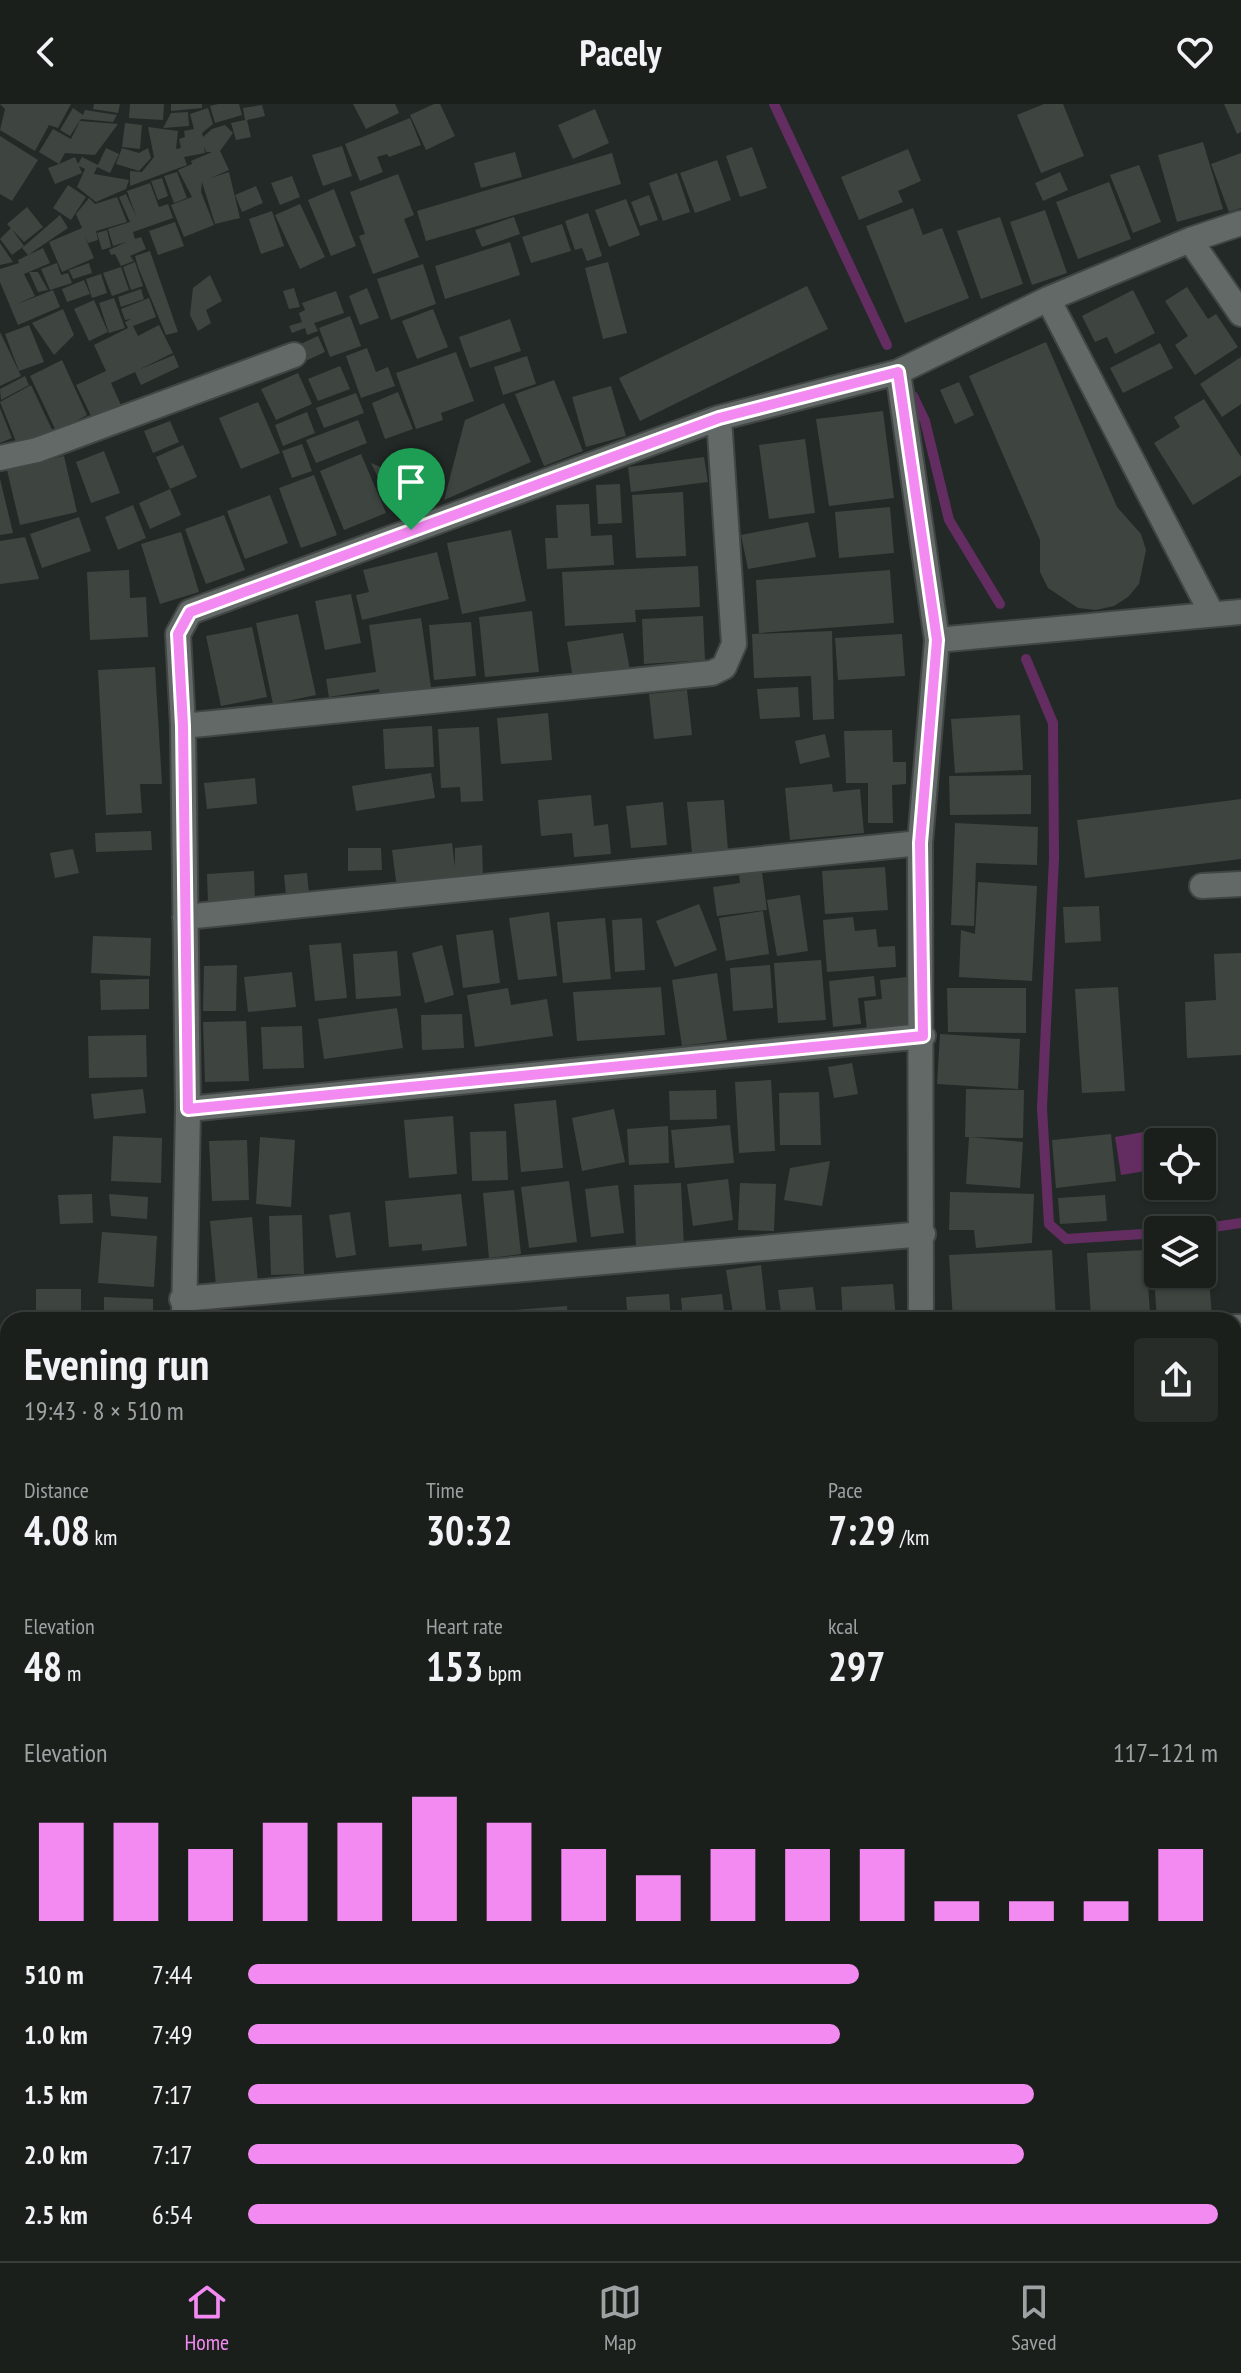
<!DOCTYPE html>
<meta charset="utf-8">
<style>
body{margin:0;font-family:"PT Sans Narrow",sans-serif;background:#272c29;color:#f1f3f6;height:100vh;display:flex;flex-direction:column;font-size:30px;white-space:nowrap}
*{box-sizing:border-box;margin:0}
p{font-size:26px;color:#9fa2a3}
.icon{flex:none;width:44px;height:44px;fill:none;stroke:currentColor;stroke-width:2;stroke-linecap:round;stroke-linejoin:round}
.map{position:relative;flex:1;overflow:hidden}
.sheet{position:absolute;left:0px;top:1208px;width:1242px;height:950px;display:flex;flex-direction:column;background:#1a1f1c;border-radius:24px 24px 0 0;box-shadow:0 2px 6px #0004,0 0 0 2px #383d3b}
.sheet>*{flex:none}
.tools{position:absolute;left:1144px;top:1024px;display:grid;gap:16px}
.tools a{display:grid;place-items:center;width:72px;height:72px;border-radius:8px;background:#1a1f1c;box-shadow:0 2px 6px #0004,0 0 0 2px #383d3b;font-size:40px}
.pin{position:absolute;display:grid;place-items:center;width:68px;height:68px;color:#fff;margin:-82px -34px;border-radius:50% 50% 50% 0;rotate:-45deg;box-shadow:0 0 8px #0007}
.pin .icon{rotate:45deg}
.round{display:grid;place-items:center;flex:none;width:84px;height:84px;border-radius:8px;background:#272c29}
.headline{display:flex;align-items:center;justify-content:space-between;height:136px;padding:0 24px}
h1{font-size:44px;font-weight:600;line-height:60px}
.stats{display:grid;grid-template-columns:repeat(3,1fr);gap:12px;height:136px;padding:8px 24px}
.stats div{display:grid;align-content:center}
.stats b{font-size:40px;font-weight:600}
.stats small{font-size:22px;font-weight:400}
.stats p{font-size:22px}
.chart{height:224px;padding:16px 24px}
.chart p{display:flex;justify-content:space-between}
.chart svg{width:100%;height:144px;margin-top:8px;stroke:#f38af1;stroke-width:6}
ul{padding:0 24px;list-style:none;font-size:26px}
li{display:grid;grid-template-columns:128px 96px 1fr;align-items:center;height:60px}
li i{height:20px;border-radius:10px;background:#f38af1}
header{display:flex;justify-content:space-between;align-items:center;height:104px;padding:0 24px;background:#1a1f1c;font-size:36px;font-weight:600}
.tabs{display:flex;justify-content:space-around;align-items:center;height:112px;border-top:2px solid #383d3b;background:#1a1f1c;font-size:22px;color:#9fa2a3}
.tabs a{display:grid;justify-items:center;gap:4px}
.tabs .selected{color:#f38af1}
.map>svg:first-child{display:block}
.forest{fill:url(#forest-crowns)}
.water{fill:#632d62}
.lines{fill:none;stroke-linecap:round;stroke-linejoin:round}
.stream{stroke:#632d62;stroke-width:10}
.building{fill:#3e4541}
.street-casing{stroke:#414644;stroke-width:28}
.street{stroke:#626966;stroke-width:24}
.route-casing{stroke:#fff;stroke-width:16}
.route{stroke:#f38af1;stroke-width:10}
</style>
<header><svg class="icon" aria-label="back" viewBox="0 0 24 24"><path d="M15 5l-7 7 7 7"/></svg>Pacely<svg class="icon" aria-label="heart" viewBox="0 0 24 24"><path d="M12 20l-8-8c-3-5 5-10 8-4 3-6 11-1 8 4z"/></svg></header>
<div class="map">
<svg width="1241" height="2157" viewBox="0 0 1241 2157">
<defs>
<pattern id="forest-crowns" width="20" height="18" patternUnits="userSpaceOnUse" patternTransform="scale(2)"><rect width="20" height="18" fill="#5d3a5c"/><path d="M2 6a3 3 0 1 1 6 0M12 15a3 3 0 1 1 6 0" fill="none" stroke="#745673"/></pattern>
</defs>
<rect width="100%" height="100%" fill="#232926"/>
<path class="forest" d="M0 1275 8 1276V1803L0 1799Z"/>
<path class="water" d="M1178 1022 1181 1038H1158V1065L1121 1071 1115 1033Z"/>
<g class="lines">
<path class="stream" d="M774 0 887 241
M913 292 925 317 949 416 1000 500
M1026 555 1053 619 1054 754 1042 1004 1049 1120 1066 1135 1158 1129
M1193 1126 1241 1119"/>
</g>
<path class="building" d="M0 0H71L58 24 49 21 35 47 0 26 5 5Z
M94 0H120L118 9 93 5Z
M130 0H164L163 16 129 14Z
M171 0H202V4L171 7Z
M218 0H239L242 11 215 19 210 2Z
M353 0H395L399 9 366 25Z
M434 0H440L455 32 426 46 410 11Z
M1044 0H1063L1084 52 1041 69 1017 11Z
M1224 0H1241V28L1237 30Z
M262 1 265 12 247 16 251 33 236 36 231 19 245 16 243 4Z
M73 4 83 11 85 6 117 11 113 18 81 15 70 32 60 26Z
M208 4 213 20 202 29 203 33 212 25 225 21 233 29 220 47 229 66 211 74 229 68 240 114 215 120 202 78 201 88 214 121 184 133 171 101 192 93 178 66 192 60 191 57 212 48H206L204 42 205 49 184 53 187 61 130 82V67L142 68 154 53 148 23 178 27 176 45 181 44 179 35 185 33 184 27 194 25 190 10Z
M595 5 609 39 573 55 558 21Z
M188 8 189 22 163 24 171 9Z
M410 14 421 41 389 53 387 50 377 53 383 68 360 77 345 40Z
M80 17 118 20 95 51 65 49 59 60 75 53 78 60 82 53 98 61 106 44 119 50 110 69 97 63 94 70 129 76 126 85 96 98 77 83 85 65 79 62 82 69 55 80 48 64 59 60 39 48 53 25 71 35Z
M125 19 142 21 140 45 122 43Z
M0 32 38 56 12 97 0 90Z
M1203 38 1223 105 1177 118 1158 51Z
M342 42 352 72 323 82 312 51Z
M752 43 767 84 740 93 726 52Z
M122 44 139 49 148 44 151 54 139 67 116 60Z
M908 45 921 77 898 87 903 98 859 116 841 73Z
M515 48 522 73 481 84 474 59Z
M612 49 621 80 426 137 417 107Z
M1241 49V104L1229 108 1211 60Z
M717 56 731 96 695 109 680 69Z
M1139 61 1161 118 1133 129 1110 71Z
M177 68 187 94 174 99 164 72Z
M1060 68 1068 86 1043 97 1035 79Z
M677 69 690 108 663 117 649 79Z
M398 70 414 111 404 115 419 153 373 170 359 132 365 130 350 88Z
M292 72 300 93 280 101 271 79Z
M162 74 168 92 158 96 151 77Z
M1109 78 1131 135 1078 155 1056 98Z
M150 79 159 103 168 100 173 114 133 128 135 135 141 133 146 145 130 152 134 157 121 162 115 150 111 151 109 146 126 138 113 142 108 125 130 118 119 93 126 90 136 112 127 87Z
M68 81 86 93 71 116 53 104Z
M256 82 263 99 242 108 235 91Z
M334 85 356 142 331 152 308 96Z
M649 91 658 116 640 122 631 98Z
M117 93 127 118 96 127 98 136 88 139 84 131 94 154 62 168 49 138 82 124 76 110 89 94 95 100Z
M626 95 640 131 609 143 595 106Z
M300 100 325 153 300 165 275 111Z
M27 103 43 123 24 138 7 120Z
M913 104 923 131 942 124 969 194 905 219 866 122Z
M1045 106 1067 169 1032 181 1010 118Z
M272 107 284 142 261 150 249 115Z
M588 109 602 152 587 157 582 144 575 146 565 117Z
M60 111 68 124 28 151 43 144 50 159 24 170 35 192 15 201 53 186 60 203 18 221 0 178V165L19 159 18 156 28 151 22 144Z
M514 113 520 130 482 143 475 126Z
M1000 113 1023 180 981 195 957 127Z
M175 118 184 142 158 151 149 127Z
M562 120 571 147 531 159 522 133Z
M11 124 24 142 12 151 0 135Z
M107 126 111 143 102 146 97 129Z
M510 138 520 171 445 195 435 162Z
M0 139 13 158 0 161Z
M150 147 154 159 178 228 166 231 138 163 135 152Z
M135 158 143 182 131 186 123 163Z
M608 158 627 229 603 235 585 164Z
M57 159 61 171 68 169 72 179 50 186 41 165Z
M89 159 92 169 73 175 69 166Z
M423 160 436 200 391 216 377 175Z
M121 163 129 186 112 192 103 169Z
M29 168H38L48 186 38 188Z
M101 170 107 189 92 194 86 175Z
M210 171 222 197 206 206 211 219 198 227 190 211 193 184Z
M84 176 90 190 67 198 62 185Z
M807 182 828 225 640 317 619 274Z
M1187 183 1208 215 1216 210 1238 243 1195 271 1175 241 1188 232 1165 197Z
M294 184 300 203 289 205 283 187Z
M367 184 379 214 360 221 349 192Z
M141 185 144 195 121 203 118 193Z
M1133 186 1155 229 1115 250 1107 233 1095 238 1082 212Z
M336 187 344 209 314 219 318 227 307 231 305 224 292 229 289 222 302 218 299 209 305 206 302 199Z
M114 194 125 224 109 229 99 199Z
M149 194 156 213 133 222 138 232 159 221 173 249 138 266 174 251 179 263 141 281 135 268 111 279 121 301 92 314 76 281 106 267 94 241 128 224 125 218 131 215 125 216 121 205Z
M94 196 108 228 89 237 74 205Z
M63 205 74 231 54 251 32 219Z
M433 205 448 243 417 255 402 217Z
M350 212 361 242 330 253 319 224Z
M510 215 521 247 470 264 459 233Z
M29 221 44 258 19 267 5 230Z
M0 228 21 272 0 282Z
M318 232 325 248 301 259 294 243Z
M1046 238 1117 403 1141 430 1146 446 1139 480 1128 493 1114 502 1096 506 1078 504 1048 484 1040 468V436L969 272Z
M1160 239 1173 264 1123 289 1110 264Z
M367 244 376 268 388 263 395 282 361 294 346 252Z
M456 248 474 297 441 309 443 316 416 325 396 269Z
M527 252 536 280 503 291 494 263Z
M1241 253V300L1222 313 1200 280Z
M62 256 87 311 56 327 30 272Z
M340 262 350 285 318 297 308 275Z
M298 269 312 300 276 316 261 285Z
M25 272 29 281 1 296 0 285Z
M554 276 583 347 544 362 515 290Z
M959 278 974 311 955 320 940 286Z
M31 281 55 332 17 340 0 298Z
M611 282 626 332 586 343 572 293Z
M398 288 413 325 385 335 372 299Z
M356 289 364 309 324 324 316 304Z
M1204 295 1241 353V371L1193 401 1154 339 1180 323 1174 313Z
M258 298 280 349 241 365 219 314Z
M504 299 531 358 444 396 465 316Z
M0 304 12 334 0 339Z
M883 307 894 394 829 402 816 315Z
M307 308 315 329 283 342 275 321Z
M358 316 367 339 316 359 306 336Z
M170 317 179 338 153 349 144 327Z
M805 335 815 409 769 415 759 341Z
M302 340 312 367 292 374 282 347Z
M183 341 197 373 170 385 156 353Z
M104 347 120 389 91 399 76 358Z
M361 350 386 409 344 426 320 367Z
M64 352 77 408 20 421 7 366Z
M704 353 708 378 631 388 628 363Z
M371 359 434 385 393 404Z
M314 371 337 431 301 444 279 384Z
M0 375 13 429 0 431Z
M620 380 622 419 598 420 596 381Z
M170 385 181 411 150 425 139 399Z
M683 388 686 452 636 454 632 391Z
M270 391 288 439 245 455 227 407Z
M589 400 591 432 612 431 614 461 547 465 545 434H558L556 401Z
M133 401 146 434 118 446 105 413Z
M890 403 894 449 839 454 835 408Z
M224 411 245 466 206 480 185 425Z
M79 413 91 447 42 464 30 430Z
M808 418 816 453 748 465 741 431Z
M511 426 526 497 462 510 447 439Z
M181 428 199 488 160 500 141 440Z
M25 433 39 475 0 480V437Z
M437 448 449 495 362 516 356 491 369 488 363 466Z
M698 462 700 503 635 506 636 518 565 522 562 468Z
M129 466 130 494 146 493 148 533 90 536 87 468Z
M890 466 894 519 759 529 756 476Z
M351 490 361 539 325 546 315 497Z
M532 507 539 568 485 573 479 513Z
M298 510 316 591 273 600 256 519Z
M703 512 705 556 644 560 642 515Z
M421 514 432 590 381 598 379 585 329 593 326 575 376 568 369 521Z
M471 518 476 572 434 576 429 521Z
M252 523 267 593 221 602 206 532Z
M832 527 834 615 813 616 811 572 754 574 752 530Z
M623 529 631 571 574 581 567 538Z
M902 530 905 572 838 576 835 534Z
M155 563 162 680H140L142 709 106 711 98 566Z
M798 583 800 613 760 615 757 585Z
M687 586 692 631 654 635 649 590Z
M548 609 552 656 501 660 497 614Z
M1020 611 1023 666 955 669 951 615Z
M432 622 434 663 385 665 383 625Z
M479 623 483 697 461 698 460 683 441 684 438 625Z
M892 626 893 658H906V680L892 681 893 719H868V679H846L844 627Z
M825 630 830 653 800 660 795 637Z
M431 669 435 694 356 707 352 682Z
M1031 671V710L950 711 949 672Z
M255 674 257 700 207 705 204 679Z
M832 680 833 688 860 685 864 729 790 736 785 684Z
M591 691 594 722 608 720 611 750 574 753 572 729 541 732 538 696Z
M1241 695V755L1085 774 1077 716Z
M724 696 728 746 692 749 687 698Z
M663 698 667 741 631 744 626 702Z
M955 719 1038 723 1037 761 976 759 974 822 951 821Z
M151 727 152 746 96 748 95 729Z
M452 739 455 763V744L482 741 483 772 397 784 392 746Z
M348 744H381L382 766 348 767Z
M73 745 79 769 55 774 50 749Z
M885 763 888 806 825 810 822 767Z
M254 767 255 797 208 799 207 770Z
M762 768 767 806 717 812 713 783 740 779 739 770Z
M307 769 310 800 287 802 284 771Z
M978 778 1037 782 1032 877 959 873 961 826 975 830Z
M800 791 808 847 777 852 767 796Z
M699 800 717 846 675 863 656 817Z
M1099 802 1101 837 1065 839 1063 803Z
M763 807 769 850 726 857 719 814Z
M549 808 557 872 518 876 509 814Z
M853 813 855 827 876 825 878 843 895 842 896 863 827 868 823 816Z
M605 814 611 875 563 879 557 818Z
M642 814 645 866 615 868 612 816Z
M493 826 500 879 463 884 456 831Z
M93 832 151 834 150 872 91 869Z
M341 839 347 894 315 897 309 841Z
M442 841 454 891 425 899 412 849Z
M397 847 401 892 356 895 353 850Z
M1241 849V951L1187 954 1185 898 1216 896 1214 850Z
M821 856 826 916 778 919 774 859Z
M237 861 236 907H203L204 862Z
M770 861 773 904 733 907 730 864Z
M292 868 296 903 248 908 244 873Z
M717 869 727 936 682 942 672 876Z
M874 872 876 892 858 894 861 920 833 923 829 877Z
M907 873 913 923 867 927 864 897 882 895 880 876Z
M149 875V905L101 906 100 876Z
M661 883 665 931 577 937 573 888Z
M1118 883 1125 987 1082 989 1075 885Z
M508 884 511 901 547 895 553 932 475 943 467 891Z
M947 884H1026V929L948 928Z
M397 904 403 944 324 955 318 915Z
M462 910 464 944 422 946 421 911Z
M246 917 249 977 205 978 203 918Z
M302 922 304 964 263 965 261 923Z
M940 930 1020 935 1018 985 937 980Z
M146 931 147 973 89 974 88 932Z
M852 959 858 990 834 994 828 963Z
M771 976 775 1047 739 1049 735 978Z
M143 985 146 1009 94 1015 91 990Z
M966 985 1024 986 1023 1034 965 1033Z
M716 986 717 1015 670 1016 669 987Z
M819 988 821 1041H780L779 989Z
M556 996 563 1064 521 1068 514 1000Z
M614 1005 625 1058 582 1067 572 1014Z
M453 1012 457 1070 409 1074 404 1016Z
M730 1021 734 1059 675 1064 671 1026Z
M668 1022 669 1059 629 1061 627 1025Z
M506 1027 508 1076 472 1077 470 1028Z
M1111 1030 1116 1077 1056 1084 1052 1036Z
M113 1032 162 1034 161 1079 111 1077Z
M260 1033 295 1036 291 1103 256 1100Z
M969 1033 1023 1038 1020 1084 966 1080Z
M247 1036 249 1096 212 1097 209 1037Z
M830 1057 822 1102 784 1096 790 1064Z
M728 1075 733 1116 693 1122 687 1080Z
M569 1077 577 1138 529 1144 521 1083Z
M681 1079 684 1144 636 1146 634 1081Z
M740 1079 776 1080 774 1127 738 1126Z
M618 1081 624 1129 591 1133 585 1085Z
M514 1086 521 1150 489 1154 483 1089Z
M950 1088 1034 1090 1032 1139 976 1144 974 1126H949Z
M92 1090 93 1119 60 1120 58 1091Z
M109 1090 148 1093 147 1115 111 1112Z
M461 1090 467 1142 422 1147V1140L389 1143 385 1097Z
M1105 1091 1107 1117 1060 1120 1058 1094Z
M350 1108 356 1151 336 1154 329 1111Z
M302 1111 304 1170 271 1171 269 1112Z
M252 1113 258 1178 216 1182 210 1117Z
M102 1128 157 1132 154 1183 98 1179Z
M1206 1141 1212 1212 1157 1216 1152 1145 1158 1144V1170H1202V1142Z
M1052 1146 1056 1216H953L949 1151Z
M1146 1146 1150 1211 1091 1214 1087 1149Z
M761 1161 767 1216H734L726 1166Z
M893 1180 896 1216H843L841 1183Z
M813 1183 817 1216H782L778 1186Z
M36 1185H81V1216H36Z
M669 1190 671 1216H628L626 1193Z
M722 1190 725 1216H683L681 1194Z
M104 1193 153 1195V1216H104Z
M567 1202 568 1216H515L514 1206Z
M460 1208 461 1216H422V1214Z
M8 1953V2099L0 2111V1965Z
M8 2133V2150H51L46 2157H0V2145Z
M166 2150H208L191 2157H169Z"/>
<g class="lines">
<g class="street-casing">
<path id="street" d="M1190 136 1241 210
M1048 195 1212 510
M898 268 937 536 920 739 921 1216
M0 354 37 346 294 251
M937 536 1241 508
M183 622 712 569 724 563 734 540 719 314
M1202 782 1241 780
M185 813 920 739
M188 1005 923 932
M182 1195 923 1130
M184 1216 188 1005 183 622 178 530 190 508 719 314 898 268 1048 195 1190 136 1241 119
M1234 1223H1241
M0 1867 8 1872
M1234 1977 1241 1984
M123 2157 126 2150"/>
</g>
<use href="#street" class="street"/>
</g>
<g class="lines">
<g class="route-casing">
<path id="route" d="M898 268 937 536 920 739 923 932 188 1005 183 622 178 530 190 508 719 314Z"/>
</g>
<use href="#route" class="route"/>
</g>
</svg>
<div class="tools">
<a><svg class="icon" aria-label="locate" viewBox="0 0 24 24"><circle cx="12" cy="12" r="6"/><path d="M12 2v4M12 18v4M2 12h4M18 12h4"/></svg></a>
<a><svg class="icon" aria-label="layers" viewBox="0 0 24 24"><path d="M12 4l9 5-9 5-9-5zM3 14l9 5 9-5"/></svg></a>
</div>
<div class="pin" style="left:411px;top:426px;background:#1e9e55"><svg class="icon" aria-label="arrive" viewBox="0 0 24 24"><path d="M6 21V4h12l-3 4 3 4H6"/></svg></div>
<section class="sheet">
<div class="headline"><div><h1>Evening run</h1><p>19:43 · 8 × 510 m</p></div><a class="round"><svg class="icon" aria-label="share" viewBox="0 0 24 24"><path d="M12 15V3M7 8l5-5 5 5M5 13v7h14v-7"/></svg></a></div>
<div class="stats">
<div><p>Distance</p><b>4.08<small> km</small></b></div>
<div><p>Time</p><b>30:32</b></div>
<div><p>Pace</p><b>7:29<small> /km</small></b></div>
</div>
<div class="stats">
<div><p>Elevation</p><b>48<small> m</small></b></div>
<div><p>Heart rate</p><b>153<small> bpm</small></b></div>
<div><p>kcal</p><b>297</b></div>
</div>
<div class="chart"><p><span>Elevation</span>117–121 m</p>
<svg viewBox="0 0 160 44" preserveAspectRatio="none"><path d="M5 44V14M15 44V14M25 44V22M35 44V14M45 44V14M55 44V6M65 44V14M75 44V22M85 44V30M95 44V22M105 44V22M115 44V22M125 44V38M135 44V38M145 44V38M155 44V22"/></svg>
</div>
<ul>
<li><b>510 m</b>7:44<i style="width:63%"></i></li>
<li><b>1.0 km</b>7:49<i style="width:61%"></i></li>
<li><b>1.5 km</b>7:17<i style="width:81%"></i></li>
<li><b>2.0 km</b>7:17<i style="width:80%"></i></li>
<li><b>2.5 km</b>6:54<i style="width:100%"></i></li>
</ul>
</section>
</div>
<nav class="tabs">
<a class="selected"><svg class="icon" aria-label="home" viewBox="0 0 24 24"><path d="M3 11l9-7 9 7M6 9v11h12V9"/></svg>Home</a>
<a><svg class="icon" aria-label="map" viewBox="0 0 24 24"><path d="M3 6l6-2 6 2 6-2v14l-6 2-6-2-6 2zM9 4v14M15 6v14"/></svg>Map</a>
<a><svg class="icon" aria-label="saved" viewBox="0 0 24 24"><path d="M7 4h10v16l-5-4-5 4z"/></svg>Saved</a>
</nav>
